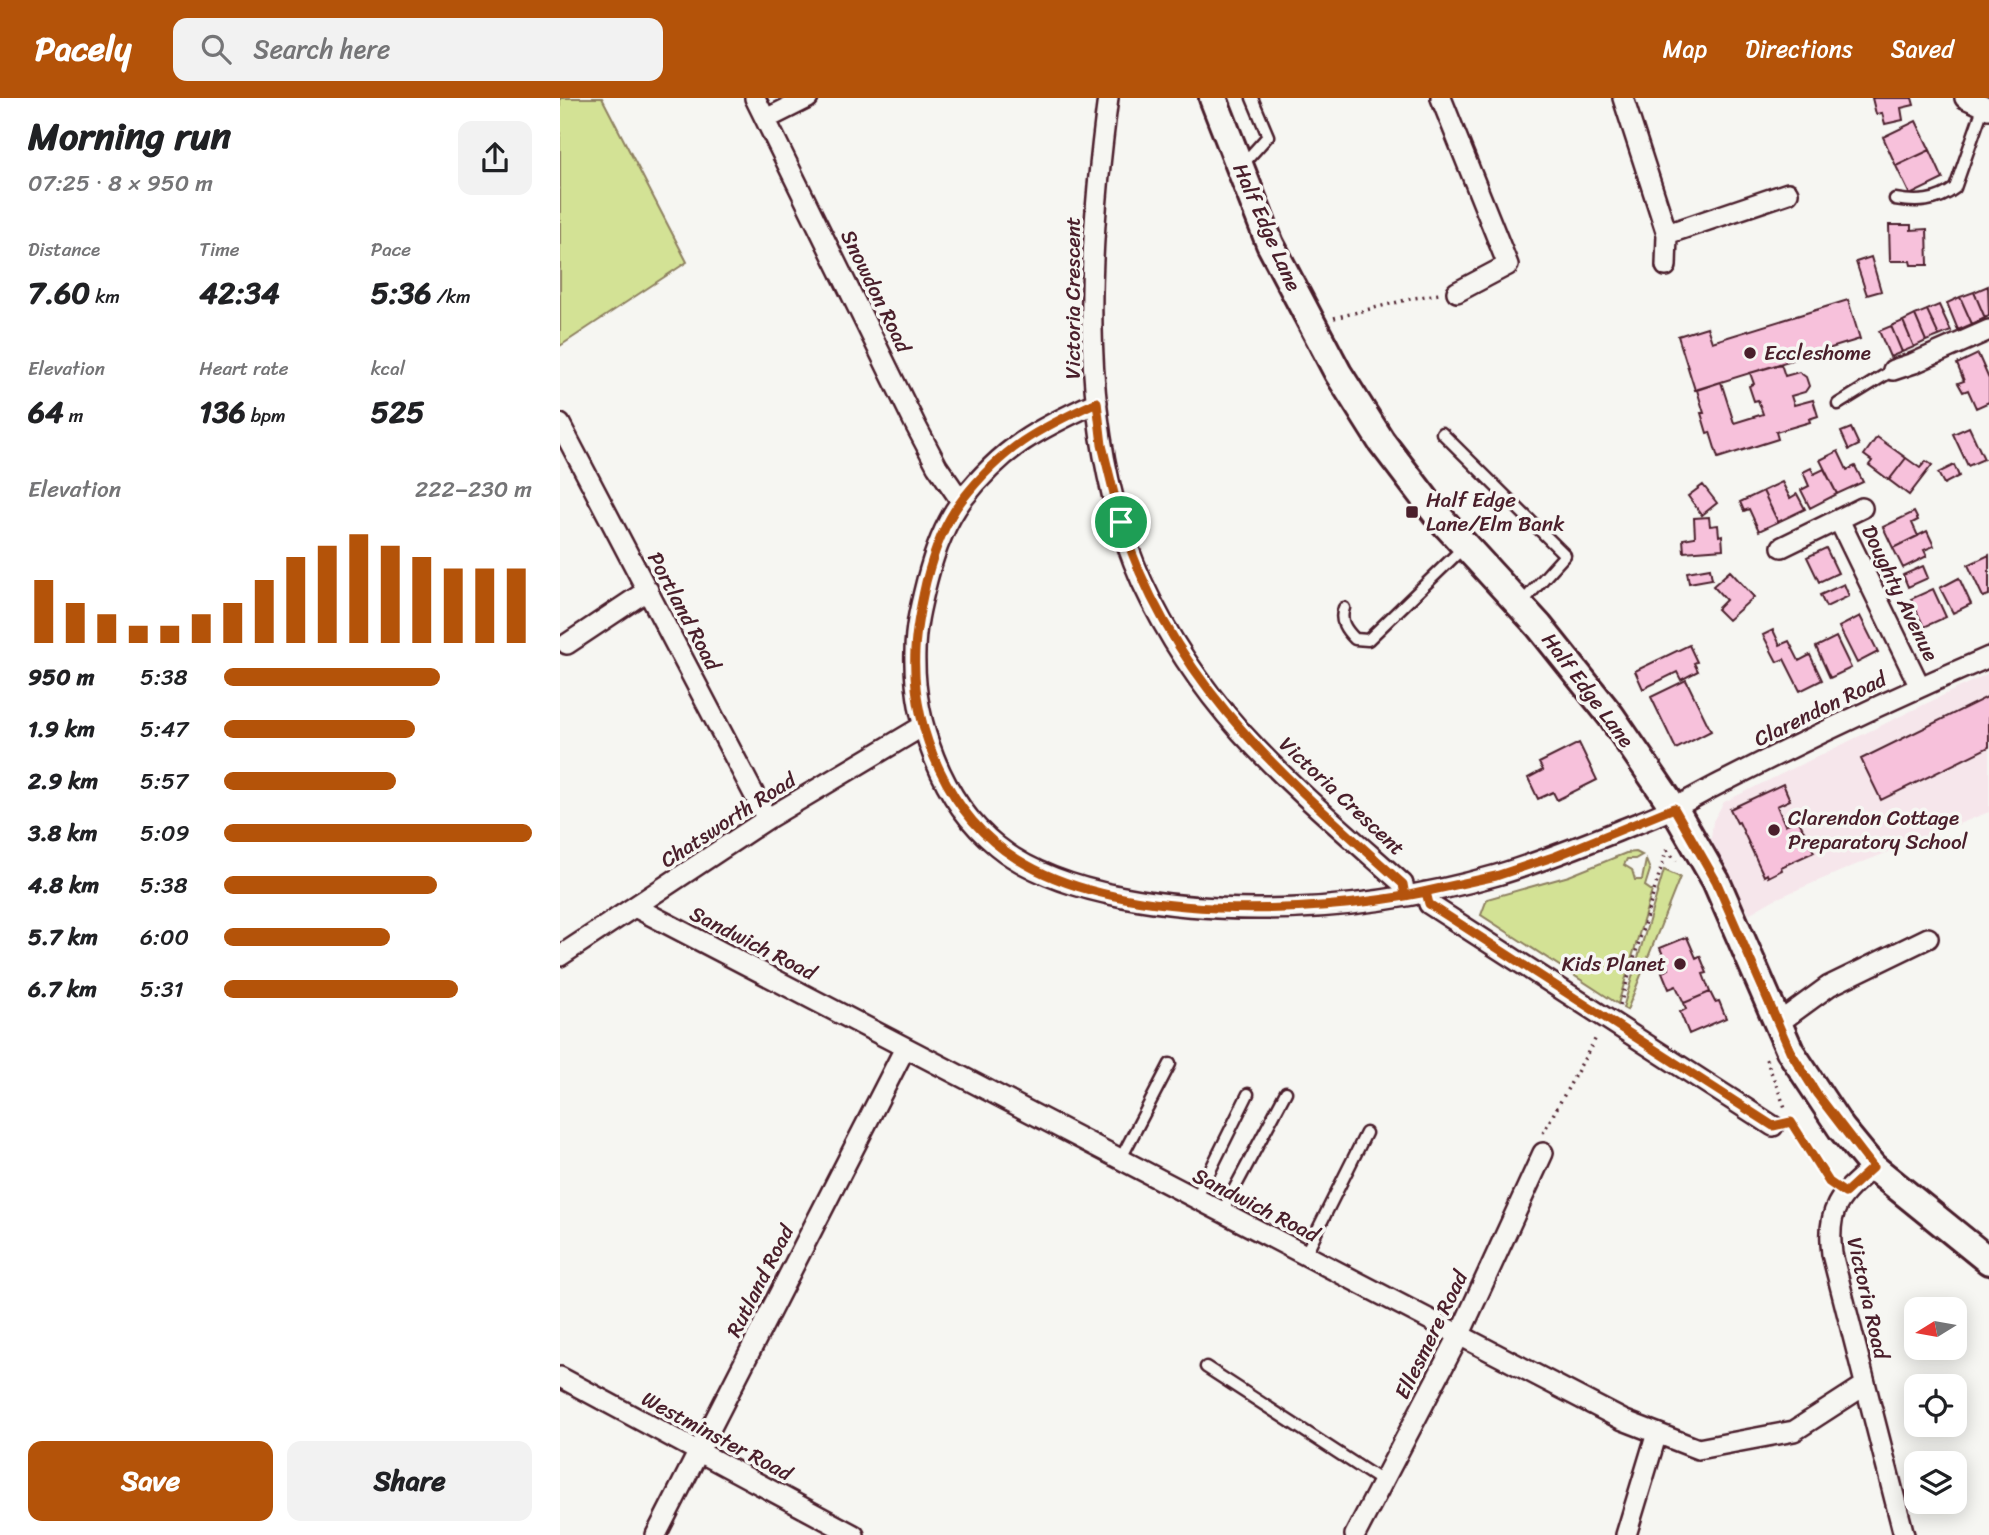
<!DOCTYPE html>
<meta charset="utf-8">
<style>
body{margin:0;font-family:Sriracha,sans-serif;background:#f2f2f2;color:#202124;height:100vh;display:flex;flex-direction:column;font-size:26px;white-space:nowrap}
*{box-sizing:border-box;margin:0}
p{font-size:23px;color:#757577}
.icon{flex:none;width:38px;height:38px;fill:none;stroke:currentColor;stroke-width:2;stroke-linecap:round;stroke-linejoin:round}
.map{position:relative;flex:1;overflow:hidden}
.side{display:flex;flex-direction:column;background:#fff;width:560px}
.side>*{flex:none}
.needle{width:46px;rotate:259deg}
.controls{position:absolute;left:1344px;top:1199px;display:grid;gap:14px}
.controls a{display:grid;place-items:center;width:63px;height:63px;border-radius:14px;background:#fff;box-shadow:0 4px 18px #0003;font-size:35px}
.pin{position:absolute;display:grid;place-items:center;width:60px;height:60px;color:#fff;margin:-30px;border:4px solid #fff;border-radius:50%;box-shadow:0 2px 7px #0007}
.round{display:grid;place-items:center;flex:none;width:74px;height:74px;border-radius:14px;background:#f2f2f2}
.overview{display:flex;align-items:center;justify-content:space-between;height:119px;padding:0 28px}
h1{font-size:38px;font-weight:700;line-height:52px}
.figures{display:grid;grid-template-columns:repeat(3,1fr);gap:10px;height:119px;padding:7px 28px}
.figures div{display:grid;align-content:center}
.figures b{font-size:30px;font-weight:700}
.figures small{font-size:19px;font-weight:400}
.figures p{font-size:19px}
.chart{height:196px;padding:14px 28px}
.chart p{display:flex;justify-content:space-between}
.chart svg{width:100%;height:126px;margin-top:7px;stroke:#b45309;stroke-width:6}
.action{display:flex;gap:14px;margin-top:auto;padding:14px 28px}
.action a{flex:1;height:80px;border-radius:14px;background:#b45309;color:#fff;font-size:28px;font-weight:700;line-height:80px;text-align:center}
.action a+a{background:#f2f2f2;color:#202124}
ul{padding:0 28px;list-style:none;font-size:23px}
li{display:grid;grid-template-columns:112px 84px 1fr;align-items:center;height:52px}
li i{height:18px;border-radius:9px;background:#b45309}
header{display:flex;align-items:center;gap:42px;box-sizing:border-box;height:98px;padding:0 35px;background:#b45309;color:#fff}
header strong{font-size:33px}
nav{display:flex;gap:38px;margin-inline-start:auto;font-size:24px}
.search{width:490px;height:63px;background:#f2f2f2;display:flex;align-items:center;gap:18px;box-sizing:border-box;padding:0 24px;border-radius:14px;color:#757577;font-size:26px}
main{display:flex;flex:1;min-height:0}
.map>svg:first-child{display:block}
.built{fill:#f6e6eb}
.green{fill:#d3e295;stroke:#8e8060;stroke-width:2}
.building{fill:#f7c1db;stroke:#4a1f2b;stroke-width:2}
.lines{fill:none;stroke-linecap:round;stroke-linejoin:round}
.lane-casing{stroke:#4a1f2b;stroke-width:15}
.street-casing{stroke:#4a1f2b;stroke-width:24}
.secondary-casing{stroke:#4a1f2b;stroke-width:32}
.path{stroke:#4a1f2b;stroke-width:3.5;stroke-dasharray:2 5;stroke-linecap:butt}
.lane{stroke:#f6f6f2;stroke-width:10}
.street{stroke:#f6f6f2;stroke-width:19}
.secondary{stroke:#f6f6f2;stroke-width:26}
.route-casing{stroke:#fff;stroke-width:14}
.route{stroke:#b45309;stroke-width:9}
.poi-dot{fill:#4a1f2b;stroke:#f6f6f2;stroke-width:2.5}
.labels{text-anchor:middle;stroke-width:7;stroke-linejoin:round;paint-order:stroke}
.street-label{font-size:21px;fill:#4a1f2b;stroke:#f6f6f2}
.poi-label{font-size:21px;fill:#4a1f2b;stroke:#f6f6f2;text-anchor:start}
</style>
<header>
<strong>Pacely</strong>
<div class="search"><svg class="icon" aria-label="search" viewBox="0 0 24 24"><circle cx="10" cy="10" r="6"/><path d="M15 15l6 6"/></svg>Search here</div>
<nav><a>Map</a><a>Directions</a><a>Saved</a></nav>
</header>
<main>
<section class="side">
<div class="overview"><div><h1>Morning run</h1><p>07:25 · 8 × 950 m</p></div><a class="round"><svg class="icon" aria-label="share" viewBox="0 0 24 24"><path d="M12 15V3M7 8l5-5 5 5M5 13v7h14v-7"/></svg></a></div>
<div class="figures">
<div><p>Distance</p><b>7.60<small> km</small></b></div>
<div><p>Time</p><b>42:34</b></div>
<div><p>Pace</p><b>5:36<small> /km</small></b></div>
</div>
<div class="figures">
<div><p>Elevation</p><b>64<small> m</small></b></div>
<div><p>Heart rate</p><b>136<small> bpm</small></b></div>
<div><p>kcal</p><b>525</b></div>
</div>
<div class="chart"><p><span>Elevation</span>222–230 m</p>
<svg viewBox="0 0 160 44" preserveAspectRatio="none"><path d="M5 44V22M15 44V30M25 44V34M35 44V38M45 44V38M55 44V34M65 44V30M75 44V22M85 44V14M95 44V10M105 44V6M115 44V10M125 44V14M135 44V18M145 44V18M155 44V18"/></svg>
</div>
<ul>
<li><b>950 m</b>5:38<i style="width:70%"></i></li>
<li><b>1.9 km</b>5:47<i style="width:62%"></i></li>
<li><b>2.9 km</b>5:57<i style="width:56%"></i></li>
<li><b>3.8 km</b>5:09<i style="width:100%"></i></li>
<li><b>4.8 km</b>5:38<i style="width:69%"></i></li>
<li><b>5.7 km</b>6:00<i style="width:54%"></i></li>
<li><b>6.7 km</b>5:31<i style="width:76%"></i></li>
</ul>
<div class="action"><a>Save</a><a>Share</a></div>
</section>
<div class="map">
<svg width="1429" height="1437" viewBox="0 0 1429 1437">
<rect width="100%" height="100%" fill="#f6f6f2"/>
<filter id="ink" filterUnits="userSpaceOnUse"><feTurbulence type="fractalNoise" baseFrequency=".0143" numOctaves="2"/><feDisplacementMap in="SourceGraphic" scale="14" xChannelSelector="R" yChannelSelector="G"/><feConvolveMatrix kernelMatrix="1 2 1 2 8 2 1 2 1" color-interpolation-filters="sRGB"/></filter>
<g filter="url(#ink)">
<path class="built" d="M1429 575V714L1293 768 1213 802 1189 816 1151 741 1153 723 1164 704Z"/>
<path class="green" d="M0 0H42L127 164 0 248Z
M1076 754 1082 757 1075 761H1067L1064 767 1072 772 1075 782H1082L1086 762 1090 772 1085 788 1092 793 1058 906 921 817 927 801 1009 778 1066 755Z
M1104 772 1120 779 1067 912 1063 910Z"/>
<path class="building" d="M1312 0H1352L1354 7 1341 10 1343 22 1325 26 1322 15 1316 16Z
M1356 23 1370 52 1336 68 1323 39Z
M1370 52 1383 81 1350 97 1336 68Z
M1329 127H1351V132L1367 131 1368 167H1351L1350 163H1330Z
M1311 159 1321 193 1307 197 1296 164Z
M1428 188 1429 218 1425 220 1414 194Z
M1414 194 1425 220 1412 226 1400 199Z
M1400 199 1412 226 1398 232 1387 205Z
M1288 202 1300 241 1135 292 1118 238 1147 229 1152 244Z
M1379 207 1391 233 1379 238 1367 212Z
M1367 212 1379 238 1366 243 1355 217Z
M1355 217 1366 243 1354 249 1343 223Z
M1343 223 1354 249 1342 254 1331 228Z
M1331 228 1342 254 1330 259 1319 233Z
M1418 256 1429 281V304L1416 310 1408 292 1403 294 1398 285 1404 283 1397 266Z
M1221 266 1225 278 1239 274 1246 279 1249 288 1245 294 1231 298 1234 307 1253 302 1258 318 1249 321 1250 324 1216 334 1218 341 1158 360 1150 334 1147 335 1141 315H1144L1137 292 1161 284 1174 325 1203 316 1198 302 1194 303 1189 288 1194 286 1190 275Z
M1409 329 1424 361 1408 368 1393 336Z
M1291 330 1299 347 1289 352 1281 334Z
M1317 339 1346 360 1329 382 1309 367 1312 363 1304 357Z
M1278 353 1287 372 1295 368 1303 384 1277 396 1260 362Z
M1346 360 1360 370 1366 363 1372 367 1349 397 1329 382Z
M1394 367 1399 378 1384 386 1378 375Z
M1251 370 1254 376 1264 371 1277 396 1250 410 1241 392 1249 388 1243 374Z
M1222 384 1230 400 1237 396 1245 411 1218 424 1203 393Z
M1143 387 1157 405 1142 417 1128 398Z
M1203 393 1218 424 1199 433 1189 411 1184 413 1180 404Z
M1354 414 1358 422 1352 425 1358 438 1333 450 1323 429Z
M1149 419 1150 428 1158 427 1159 438 1162 437 1163 451 1124 454 1123 441 1135 439 1134 420Z
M1367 433 1374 448 1364 452 1367 458 1343 470 1333 450Z
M1266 450 1278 475 1259 484 1247 459Z
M1429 457V497L1423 499 1408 467Z
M1363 468 1368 480 1348 489 1343 477Z
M1150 470 1152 481 1129 485 1127 474Z
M1170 473 1194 499 1168 522 1157 511 1166 502 1153 488Z
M1399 480 1411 506 1393 515 1380 490Z
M1284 486 1289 498 1266 509 1260 497Z
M1373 491 1386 519 1364 529 1351 501Z
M1300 518 1318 554 1297 565 1279 529Z
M1213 532 1220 547 1229 543 1239 563 1250 557 1262 582 1240 593 1224 561 1217 564 1203 537Z
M1276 539 1291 570 1270 580 1256 549Z
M1129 547 1137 564 1134 565 1138 573 1121 582 1117 574 1083 591 1075 573Z
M1126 582 1151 633 1116 651 1091 599Z
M1429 598V649L1321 702 1301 661Z
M1019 645 1037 682 997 702 993 694 978 701 968 680 983 672 979 665Z
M1223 686 1230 702 1217 708 1225 727 1238 721 1254 754 1221 769 1222 772 1208 779 1207 776 1204 778 1179 724 1177 725 1170 711Z
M1127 839 1136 860 1140 858 1147 875 1143 876 1150 894 1124 905 1116 888 1109 891 1102 874 1109 871 1100 850Z
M1150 894 1155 904 1159 903 1166 920 1129 936 1120 914 1126 911 1124 905Z"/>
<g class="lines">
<g class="lane-casing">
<path id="lane" d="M683 66 708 38 692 0
M1335 101C1357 105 1377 104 1395 90L1423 10
M1278 306 1333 272
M882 335 1005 457 960 507
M784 510C779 523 786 532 795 541L808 542 905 448
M560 1062 610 966
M636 1101 688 996
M662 1114 726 994
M745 1157 806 1035
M646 1269 823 1384"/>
</g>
<g class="street-casing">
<path id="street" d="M195 0 356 328 377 368 401 403
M548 0C527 157 516 337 582 484 607 538 642 590 681 634 731 689 788 737 843 786L845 798
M881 0 948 167 897 194
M1063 0 1107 136 1106 168
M1405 0 1429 11
M206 21 248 0
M1107 136 1228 95
M1333 272 1354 265 1429 232
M537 304C478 331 443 349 402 402 385 425 374 455 367 482 361 506 355 529 355 554 353 623 381 703 437 748 499 799 620 811 698 811 778 811 861 799 937 777 978 765 1018 749 1058 733 1077 725 1098 718 1117 708 1134 700 1150 690 1167 682 1253 638 1340 597 1429 559
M0 326 207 721
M1279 422 1360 589
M1222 449 1302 410
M7 546 88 492
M866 794 869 806 1213 1028
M75 809 1063 1322 1138 1351 1234 1333 1299 1291 1306 1289
M0 858 207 721 363 628
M1217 926 1269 888 1368 840
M1313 1069C1280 1098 1266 1109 1272 1156L1344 1437
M0 1279 294 1437
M96 1437 345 950
M795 1437 899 1238 983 1055
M1066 1437 1097 1335"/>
</g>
<g class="secondary-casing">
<path id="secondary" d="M653 0 710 146 778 275 821 343 878 418 979 528 1051 618 1114 710 1156 783 1230 953 1281 1030 1313 1069 1429 1163"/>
</g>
<path class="path" d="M774 220 854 200 879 196
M1107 752 1116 763
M1060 907 1108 747
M1206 961 1226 1012
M1232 1025 1269 1084
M983 1035 1037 938"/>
<use href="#lane" class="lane"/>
<use href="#street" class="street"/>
<use href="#secondary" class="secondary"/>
</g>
</g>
<g class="lines" filter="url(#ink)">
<g class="route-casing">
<path id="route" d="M561 424 542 347 537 304C478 331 443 349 402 402 384 425 373 456 366 484 361 506 356 529 355 552 351 631 389 719 457 761 558 825 753 817 866 794L869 806 1213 1028 1231 1024 1269 1084 1285 1095 1313 1069 1257 996 1230 953 1156 783 1114 710 996 758 936 778 845 798 843 786C721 676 613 587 561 424"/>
</g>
<use href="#route" class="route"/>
</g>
<g class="poi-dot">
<circle cx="1190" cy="255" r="7"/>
<rect x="845" y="407" width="14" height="14" rx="3.5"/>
<circle cx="1214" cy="732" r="7"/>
<circle cx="1120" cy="866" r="7"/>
</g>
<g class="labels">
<g class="street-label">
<text transform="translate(707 129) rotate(66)" y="7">Half Edge Lane</text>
<text transform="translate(316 193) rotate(64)" y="7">Snowdon Road</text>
<text transform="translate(513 200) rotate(-90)" y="7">Victoria Crescent</text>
<text transform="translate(1340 495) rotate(64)" y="7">Doughty Avenue</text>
<text transform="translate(124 513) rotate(62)" y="7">Portland Road</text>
<text transform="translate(1028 592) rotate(53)" y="7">Half Edge Lane</text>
<text transform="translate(1260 611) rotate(-26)" y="7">Clarendon Road</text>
<text transform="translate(782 698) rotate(43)" y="7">Victoria Crescent</text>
<text transform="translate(168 722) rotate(-33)" y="7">Chatsworth Road</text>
<text transform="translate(193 845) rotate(27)" y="7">Sandwich Road</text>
<text transform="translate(696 1107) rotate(27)" y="7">Sandwich Road</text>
<text transform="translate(200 1183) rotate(-63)" y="7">Rutland Road</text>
<text transform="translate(1308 1200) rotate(77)" y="7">Victoria Road</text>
<text transform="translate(871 1237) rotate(-64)" y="7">Ellesmere Road</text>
<text transform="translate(157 1338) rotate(28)" y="7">Westminster Road</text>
</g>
<g class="poi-label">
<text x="1204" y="262">Eccleshome</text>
<text x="866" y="409">Half Edge<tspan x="866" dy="24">Lane/Elm Bank</tspan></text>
<text x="1228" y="727">Clarendon Cottage<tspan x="1228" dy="24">Preparatory School</tspan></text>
<text x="1106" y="873" text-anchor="end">Kids Planet</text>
</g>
</g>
</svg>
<div class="controls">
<a><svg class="needle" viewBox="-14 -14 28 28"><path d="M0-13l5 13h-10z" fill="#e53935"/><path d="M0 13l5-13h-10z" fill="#757577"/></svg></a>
<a><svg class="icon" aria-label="locate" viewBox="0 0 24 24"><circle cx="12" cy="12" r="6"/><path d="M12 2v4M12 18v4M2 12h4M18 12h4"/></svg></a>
<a><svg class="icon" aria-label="layers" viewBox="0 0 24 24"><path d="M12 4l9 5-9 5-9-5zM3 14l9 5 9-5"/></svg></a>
</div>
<div class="pin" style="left:561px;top:424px;background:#1e9e55"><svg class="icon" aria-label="arrive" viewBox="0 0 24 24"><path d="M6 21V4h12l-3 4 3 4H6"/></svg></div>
</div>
</main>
